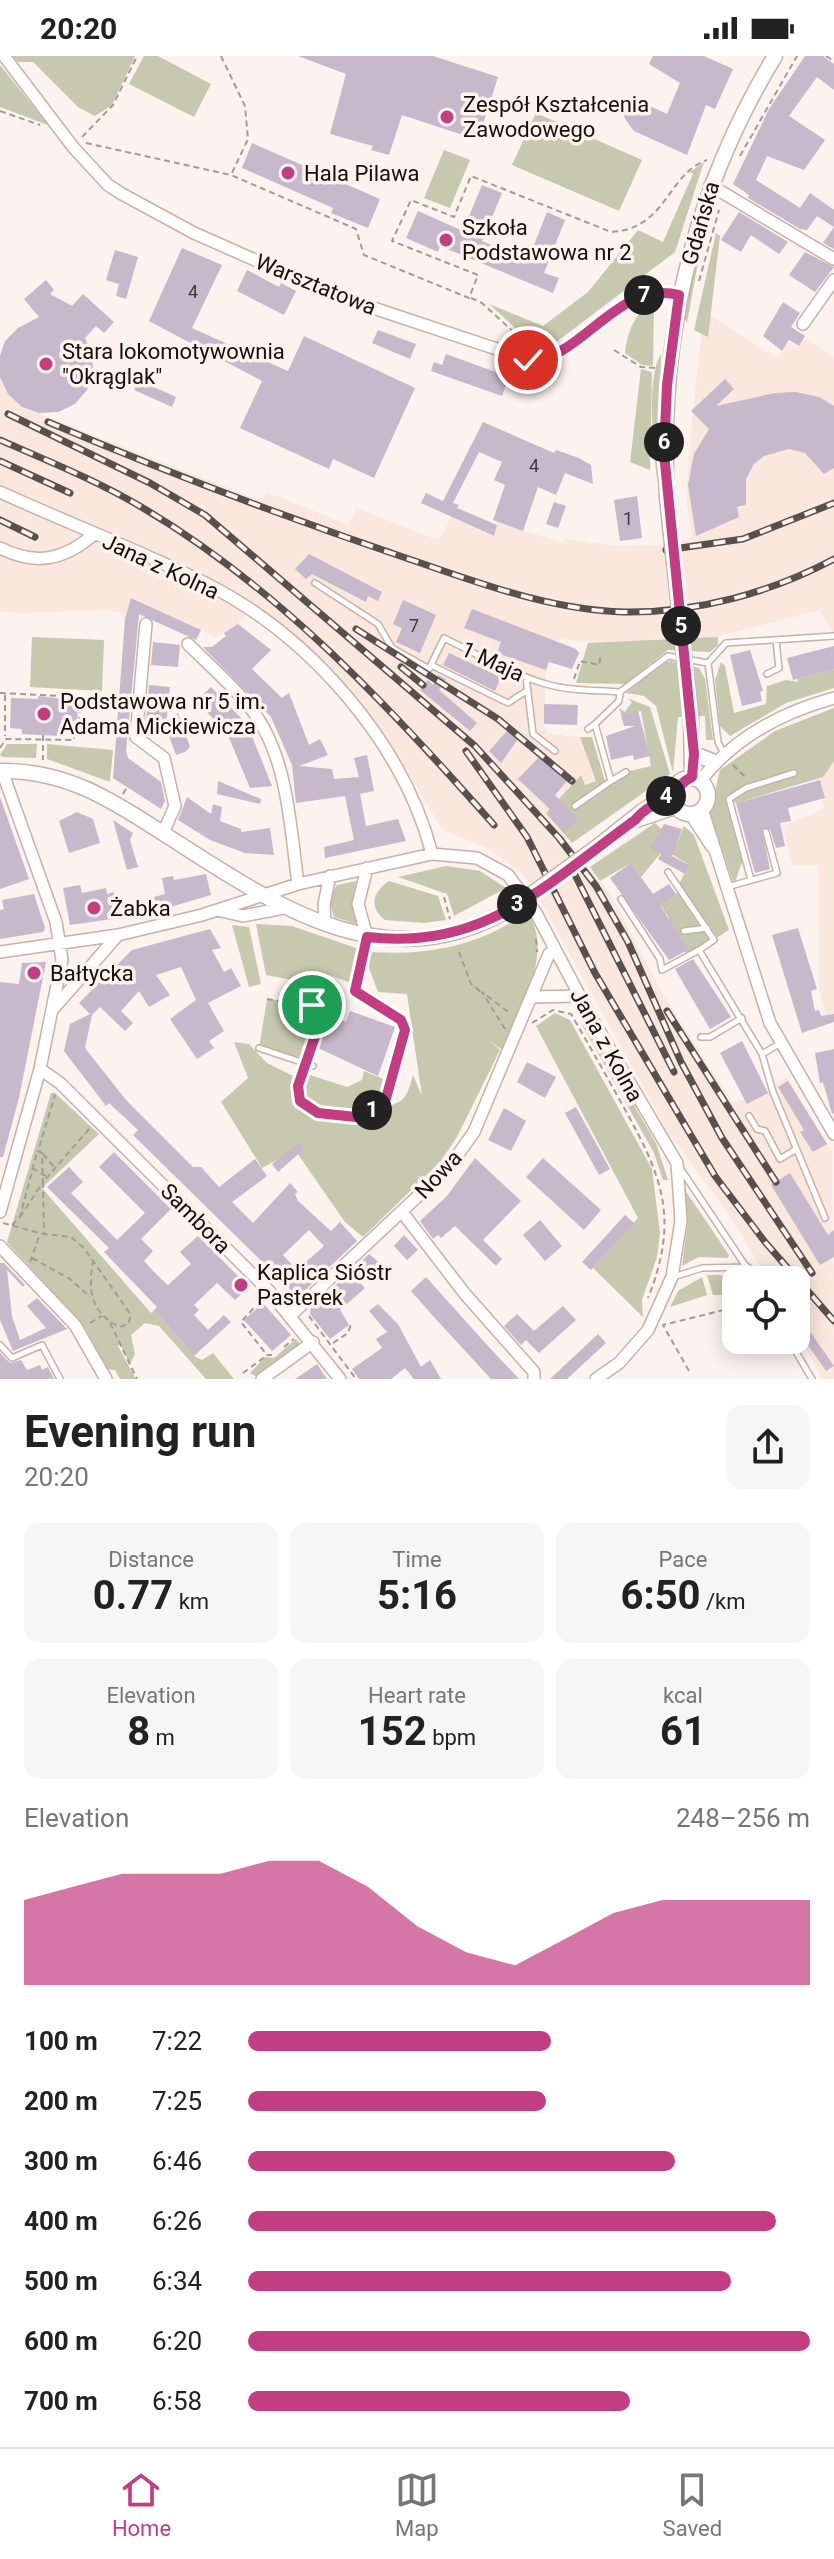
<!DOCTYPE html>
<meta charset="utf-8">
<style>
body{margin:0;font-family:Roboto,sans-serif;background:#f6f6f6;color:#222;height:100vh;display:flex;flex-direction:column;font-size:30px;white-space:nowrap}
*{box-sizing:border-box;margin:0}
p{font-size:26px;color:#767676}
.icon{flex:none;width:44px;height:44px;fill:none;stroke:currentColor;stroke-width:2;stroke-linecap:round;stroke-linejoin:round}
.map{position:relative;height:1323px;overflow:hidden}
.panel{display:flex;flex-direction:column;background:#fff;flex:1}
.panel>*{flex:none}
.fabs{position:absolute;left:722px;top:1210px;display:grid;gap:16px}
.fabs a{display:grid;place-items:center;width:88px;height:88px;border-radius:16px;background:#fff;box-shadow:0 4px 20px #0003;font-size:40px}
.pin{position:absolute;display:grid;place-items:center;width:68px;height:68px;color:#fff;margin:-34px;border:4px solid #fff;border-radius:50%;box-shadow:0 2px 8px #0007}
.km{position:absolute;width:40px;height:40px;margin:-20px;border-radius:50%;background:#222;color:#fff;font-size:22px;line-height:40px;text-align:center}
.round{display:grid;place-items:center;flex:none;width:84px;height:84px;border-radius:16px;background:#f6f6f6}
.summary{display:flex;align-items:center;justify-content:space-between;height:136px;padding:0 24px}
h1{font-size:44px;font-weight:700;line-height:60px}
.figures{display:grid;grid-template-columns:repeat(3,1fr);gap:12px;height:136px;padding:8px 24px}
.figures div{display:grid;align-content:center;border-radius:16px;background:#f6f6f6;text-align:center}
.figures b{font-size:40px;font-weight:700}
.figures small{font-size:22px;font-weight:400}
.figures p{font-size:22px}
.chart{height:224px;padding:16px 24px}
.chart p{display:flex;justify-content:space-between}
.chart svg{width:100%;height:144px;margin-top:8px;fill:#c23d81;opacity:.7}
ul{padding:0 24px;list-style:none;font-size:26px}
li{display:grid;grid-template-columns:128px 96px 1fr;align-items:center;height:60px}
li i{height:20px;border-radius:10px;background:#c23d81}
.status{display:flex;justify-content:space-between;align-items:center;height:56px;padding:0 40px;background:#fff;direction:ltr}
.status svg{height:22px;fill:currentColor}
.tabs{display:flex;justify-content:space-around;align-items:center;height:112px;border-top:2px solid #e0e0e0;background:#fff;font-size:22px;color:#767676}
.tabs a{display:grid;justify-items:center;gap:4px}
.tabs .active{color:#c23d81}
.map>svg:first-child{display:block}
.built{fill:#fae7dd}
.green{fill:#c6c9ad}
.building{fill:#c7b8cb;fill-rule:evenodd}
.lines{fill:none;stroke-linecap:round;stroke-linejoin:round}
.service-casing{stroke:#c8b1a6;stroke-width:8}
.minor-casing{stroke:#c8b1a6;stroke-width:14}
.tertiary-casing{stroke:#c8b1a6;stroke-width:17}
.path{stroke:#a49b98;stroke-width:2;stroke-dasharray:6 4;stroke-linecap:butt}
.service{stroke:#fff;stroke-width:5}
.minor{stroke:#fff;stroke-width:11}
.tertiary{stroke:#fff;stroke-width:14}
.rail-casing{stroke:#58504c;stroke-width:7}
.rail{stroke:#fcf2ee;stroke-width:4;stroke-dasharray:12;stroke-linecap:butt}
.tertiary-bridge-casing{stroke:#c8b1a6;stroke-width:17;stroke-linecap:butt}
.tertiary-bridge{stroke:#fff;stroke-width:14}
.route-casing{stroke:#fff;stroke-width:16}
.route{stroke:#c23d81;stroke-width:10}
.poi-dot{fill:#c23d81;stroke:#fcf2ee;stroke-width:3}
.labels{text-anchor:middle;stroke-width:7;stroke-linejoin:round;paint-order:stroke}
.number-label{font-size:18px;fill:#43393c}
.poi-label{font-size:22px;fill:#170f0c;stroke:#fcf2ee;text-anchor:start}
.street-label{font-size:22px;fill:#170f0c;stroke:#fcf2ee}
</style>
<div class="status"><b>20:20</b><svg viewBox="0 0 49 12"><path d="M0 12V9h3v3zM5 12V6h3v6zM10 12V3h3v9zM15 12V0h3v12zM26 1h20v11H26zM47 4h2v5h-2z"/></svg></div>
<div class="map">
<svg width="834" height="1323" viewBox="0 0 834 1323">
<rect width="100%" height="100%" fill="#fcf2ee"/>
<path class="built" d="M711 260 777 302 789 286 798 292 806 282 834 301V579L820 554 704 584 623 588 560 583 546 614 544 668 548 678 580 681 597 726 585 729 581 720 546 756 611 839 662 937 734 1048 787 1021 832 1095 834 1323H822L796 1273V1224H769L725 1153 670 1079 532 830 521 816 489 793 443 774 381 673 329 609 253 551 238 568 216 581 132 542 125 563 119 556 107 554 16 557 0 555V321L8 338 22 351 262 445 266 436 349 469 356 452 435 483 443 479 451 461 493 480 498 466 563 487 565 483 618 490 673 489 692 481 686 440 693 355 703 264Z
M834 705V959H826L819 934 818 809H793L782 770 824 753 819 724Z"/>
<path class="green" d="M13 0H135L112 49 95 60 78 51 33 6H18Z
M144 0H158L211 28 194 61 129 28Z
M0 9 48 69 0 51Z
M536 57 642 104 619 155 512 109Z
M444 94 470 104 450 152 424 142Z
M704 106 675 196 551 290 539 294 489 248 543 270 588 236 638 174 663 186 693 118 690 116Z
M718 140 697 212 687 267 683 260 713 144Z
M716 177 720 180 708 281 694 274Z
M654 246 653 310 642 309 625 297C628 274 634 258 654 246Z
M661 298 658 427C653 399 646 321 661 298Z
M641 313 652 316 650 414 630 406Z
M32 581 104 584 102 635 30 631Z
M718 581V589L710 596 668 594 625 628 576 627 588 587Z
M671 605 699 612 705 623 713 684H706L705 660 678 661 673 717 656 650 644 640 626 637 661 607Z
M721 606 725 610 734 657 766 648 767 630 786 624 798 626 797 623 834 613V632L786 647 730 680 720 670 715 624Z
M627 642 650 651 670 718 572 787 546 757 581 719 585 729 596 725 580 681H592L606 728 626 716 651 710 641 655 621 659 619 652 625 656 632 646Z
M834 652V705L823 721 736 747 730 743 744 800 734 829 710 757 720 714 775 675Z
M7 688H37L36 702 3 701 0 699Z
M47 688 113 694 110 726 47 703Z
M655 767 677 787 684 770 694 779 729 874 688 900 664 866 669 862 659 847 681 835 678 830 689 809 664 793 641 821 631 807 600 825 590 811Z
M446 810 480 815 506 832 454 860 447 838 398 821Z
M356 825 352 850 360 869 334 861 329 843 337 829Z
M389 825 438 840 446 864 424 867 385 864C368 850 373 836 389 825Z
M526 855C557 895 518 955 502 994L489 984 500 994 457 1081 440 1106 363 1181 345 1166 295 1094 262 1112 221 1046 248 1022 234 986 249 988 267 1007 293 1020C286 1079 351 1070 386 1052 391 1049 400 1046 403 1043 408 1038 411 1026 413 1019L422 1040 407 938 378 936 369 912 370 896C424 900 484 890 526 855Z
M256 868 292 870 365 895 357 929 329 919 324 930 266 919Z
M232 869 249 871 261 928 249 931Z
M267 943 312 949 323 957 305 1006 313 1010 310 1019 347 1031 362 1024 364 1015 393 1027C383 1067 308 1072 298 1037L304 1007 259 992Z
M555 957 570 964 652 1113 660 1177 657 1201 642 1244 643 1261 593 1212 638 1162 536 970Z
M586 967 656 1087 668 1124H663L654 1097 582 969Z
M51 1037H55L99 1078 42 1132 151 1257 154 1254 194 1300 202 1304 213 1297 234 1323H206L159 1270 145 1267 131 1279 135 1298 130 1308 120 1288 118 1290 136 1323H120L115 1314 104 1313 85 1272 7 1186Z
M685 1134 729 1199 728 1202 699 1201 682 1210 688 1165Z
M707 1219H721L736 1230V1249L732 1239H713Z
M702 1221 707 1239 670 1251 678 1235Z
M296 1283 300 1288 296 1294 257 1321 250 1317 265 1301 274 1302Z"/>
<path class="building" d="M298 0H433L498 21 478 84 402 59 389 99 371 94 373 90 330 78 346 18Z
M653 0H704L733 13 715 53 706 49 687 99 634 75 625 63 621 44 632 55 637 44 667 58 680 27 649 8Z
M805 0H823L834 8V34L817 21 789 60 825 84 804 114 767 100 756 124 800 152 810 137 834 154V193L823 187 834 171 817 160 807 174 800 173 748 142 749 139 733 128 769 53Z
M252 87 380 143 368 172 331 157 333 152 242 112Z
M482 129 502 137 482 185 528 204 547 156 565 164 544 217 559 222 553 237 440 190 438 196 406 182 418 155 463 175Z
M739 156 788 186 779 198 751 179 741 196 721 184Z
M182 192 222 209 192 272 288 315 304 280 415 332 374 422 333 403 329 413 240 372 262 325 149 265Z
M115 194 138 201 126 243 116 240 119 228 106 224Z
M805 196 834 211 815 236 789 219Z
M247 214 279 231 281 227 296 235 284 259 237 235Z
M46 224 54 234 50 238 72 250 83 238 114 266 104 277 96 270 85 282 92 298 93 317 87 334 75 348 58 356 39 357 22 351 8 338 0 321V300L5 285 18 272 39 261 24 243Z
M783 246 800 257 791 271 805 280 799 290 789 284 782 295 763 280Z
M378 274 416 288 410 303 372 287Z
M446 298 509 321 502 340 431 315 434 306 442 309Z
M725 323 734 333 716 350 775 337 796 336 819 341 834 350V412L824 418 805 397 789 393 764 400 754 408 746 423V449L737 451 739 461 696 480 688 429 694 398 709 373 691 355Z
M138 324 176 341 172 351 134 334Z
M483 366 554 397 556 394 579 402 591 409 593 428 565 417 556 439 538 431 523 475 493 464 505 429 494 424 502 406 479 396 453 447 459 449 457 452 497 469 494 480 421 447 426 437 443 445Z
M637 440 642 482 620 485 614 444Z
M554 446 566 450 558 472 546 468Z
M309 498 382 536 378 545 368 540 366 546 312 518 306 523 295 513Z
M131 542 201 574 196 584 139 558 126 695 128 702 161 726 165 745 161 753 113 722 125 563Z
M403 544 436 559 420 597 396 586 402 572 393 568Z
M472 553 576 593 579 597 572 613 549 606 546 614 497 597 501 586 464 572Z
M238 568 271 594 252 613 282 642 289 637 309 689 320 683 328 699 299 710 332 713 334 723 359 721 354 702 367 699 374 735 360 738 366 770 398 763 406 785 325 802 324 791 354 784 345 740 296 747 292 709 271 661 203 591H212L226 580 224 577Z
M153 586 180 589 178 611 151 609Z
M834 590V613L793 624 787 602Z
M750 594 763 635 760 636 762 645 742 650 730 599Z
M449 597 501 621 495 635 443 609Z
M438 619 446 623 439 634 477 667 470 675 420 634 428 624 433 629Z
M149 629 170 631 166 668 178 657 190 691 185 696 176 699 169 680 145 677Z
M211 631 247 668 272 730 250 732 227 677 196 645Z
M38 640 78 645 77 675 61 674V680L22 678V673L10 672 11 642 38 643Z
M544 648 578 649 577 669 544 668Z
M638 655 650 700 634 704 633 699 611 704 606 680 635 670H624L621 659Z
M507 675 518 683 501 707 489 695Z
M540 700 567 725 555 739 578 763 564 777 548 759 552 755 518 723Z
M820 724 825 742 788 752 791 765 780 767 785 790 776 792 770 773H762L770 813 755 817 736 747Z
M218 725 261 743 260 748 217 738Z
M0 741 29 823 0 833Z
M187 741 211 758 213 748 222 751 220 765 241 773V776L270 772 274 799 245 797 210 784 178 764Z
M77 756 93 763 100 787 69 797 59 765Z
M113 764 133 777 130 784 138 811 127 814Z
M664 768 682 773 672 800 689 809 685 818 658 803 661 798 650 792Z
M631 807 653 838 669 828 676 838 660 849 688 894 669 904 610 822Z
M206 818 211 839 157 855 154 841 165 838 162 822 173 820 174 824Z
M80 829 82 837 106 832 107 838 114 836 119 862 70 869 63 832Z
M34 838 45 872 43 876 0 883V854L4 853 2 844Z
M798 872 817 933 811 935 815 955 819 954 821 960 834 958V966L802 977 772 879Z
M210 873 221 892 212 894 224 916 231 912 241 930 208 947 224 975 209 985 214 992 197 1003 170 963 196 944 181 911 156 919 170 939 149 951 139 935 121 955 133 967 125 975 100 951 92 959 85 992 126 1044 193 1111H201L219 1131 255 1103 267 1120 232 1146 253 1167 290 1127 298 1136 295 1138 298 1145 331 1175 340 1166 357 1185 298 1241 133 1079 138 1074 109 1047 106 1050 64 995 70 968 90 958 79 947 132 894ZM309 1174 324 1190 297 1214 283 1199Z
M693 903 731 961 710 973 675 913Z
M46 906 19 1042 3 1101H0V926L19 928 22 907Z
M350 955 395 971 378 1020 318 992 331 960 346 966Z
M742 985 768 1037 747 1048 720 997Z
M834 993V1057L832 1058 823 1026 820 1027 815 997Z
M527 1006 556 1021 545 1042 517 1026Z
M788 1025 827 1088 813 1096 800 1076 804 1074 778 1031Z
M576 1051 610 1113 599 1119 565 1057Z
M504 1052 526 1065 511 1095 488 1084Z
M299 1087 304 1093 278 1116 272 1108Z
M114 1096 171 1153 141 1183 153 1195 144 1205 158 1220 168 1229 191 1208 180 1196 198 1180 249 1231 235 1244 217 1227 194 1249 199 1254 194 1259 208 1274 224 1259 231 1266 194 1300 154 1254 157 1251 104 1196 109 1192 47 1131 69 1111 83 1126 71 1137 117 1184 145 1157 99 1111Z
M475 1102 521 1145 483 1184 502 1203 496 1210 455 1170 441 1182 438 1179 433 1183 420 1165 447 1140Z
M543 1102 601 1154 584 1174 526 1121Z
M790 1117 828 1179 834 1174V1201L820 1209 771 1129Z
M625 1159 634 1167 591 1214 582 1206Z
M540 1164 562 1190 545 1205 523 1179Z
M404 1179 418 1194 407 1204 394 1190Z
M369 1198 382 1209 361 1228 365 1232 340 1254 349 1269 330 1283 310 1258 311 1252Z
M0 1207H4L25 1229 23 1231 7 1214 12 1260 20 1284 46 1272 27 1250 37 1242 67 1273 13 1295 0 1264Z
M426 1221 488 1290 519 1323H491L433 1260 411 1235Z
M263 1247 291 1279 272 1295 244 1264Z
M378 1248 398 1268 421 1311 430 1304 441 1323H414L405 1312 391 1323H359L352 1313 382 1292 376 1283 387 1276 369 1255Z
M563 1250 576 1264 539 1297 526 1284 521 1289 504 1270 517 1258 534 1275Z
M811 1277 834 1310 826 1315 803 1282Z
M598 1278 606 1287 567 1323H550Z
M0 1297 10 1307 21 1304 27 1314 40 1309 42 1314 48 1311 54 1323H0Z
M317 1308 327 1323H295Z"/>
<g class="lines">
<g class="service-casing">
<path id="service" d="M315 527 378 568 392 592 429 613 444 582C477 598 511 618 546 628 569 635 596 634 620 636L668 600 708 607
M431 609 508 647 528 634
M767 618 779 612 776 585
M526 621 533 678 555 695
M588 673 595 668
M724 698 718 686 708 607 726 587 834 580
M611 725 626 716
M575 750 611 725 595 668 619 645 620 636
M668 816 714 884 699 894
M751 824 729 743 746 732 794 717
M727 831 777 817 766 776
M621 843 660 903 662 914 699 894 762 998 781 987
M684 875 707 872
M334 930 305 1007 298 1037 310 1055 356 1061 385 1046 405 980 401 964 355 935 367 882
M701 981H710L742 962
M259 992 313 1010
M762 998 773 1036 825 1162
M749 1060 757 1073 765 1075 780 1103 795 1094
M680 1112 755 1224
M673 1221 702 1212 748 1211
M789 1284 812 1323
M0 1289 12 1302 42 1289 60 1323"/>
</g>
<g class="minor-casing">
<path id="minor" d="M4 0 73 91 108 129 122 138 194 177 334 239 533 305C586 295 621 224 679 239
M710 129 834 203
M803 268 834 224
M0 436C68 467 138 494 205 527 309 579 403 686 432 798
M0 492C36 510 64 504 93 479
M146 568 136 681 164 702 175 750 163 777
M188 588C208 608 231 628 249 650 288 698 290 769 298 828
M701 724C734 682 783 656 834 642
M702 753 770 967 834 1078
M691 759 712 791
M217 854 243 860 289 851
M325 869 324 848 330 820
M367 881 358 848 367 812
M0 896 118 879 202 859 298 828 432 798 477 802 508 819 536 857 591 961 677 1107 681 1165 672 1221 648 1274 619 1307 596 1323
M533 941 579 940
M55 951 118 879
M40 1013 60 1027 269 1235 340 1323
M0 1156 40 1013 62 904 56 866 2 715
M402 1156 465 1238 534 1316V1323
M0 1190 75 1269 106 1323
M291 1259 449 1111 474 1076 549 898 555 894
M262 1323 313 1286"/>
</g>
<g class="tertiary-casing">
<path id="tertiary" d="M667 442C658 283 692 137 775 0
M691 663 692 721
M694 698 715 706
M0 715C64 714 109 742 161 776 272 847 385 930 515 850
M672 740a18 18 0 1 1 36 0a18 18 0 1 1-36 0Z
M636 764 675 751
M589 797C617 777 642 751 673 737"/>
</g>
<path class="path" d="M221 0 245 50 248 83 231 119 356 173 364 199 469 242 478 219 392 185 411 144 454 161 471 120 611 176C667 173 667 118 707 104
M826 0 834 5
M0 55 40 69
M82 81 113 49 137 0
M86 87 231 119
M740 100 797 0
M699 225 719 154
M471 242 482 247 530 291
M614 294 641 311 655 312
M574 623 580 605 599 609 601 598
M0 637 80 641 79 677 74 678V684L6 683 0 692
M5 639V680
M43 679V704
M733 709 745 721
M123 738 127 731
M444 841 450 863
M536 883 537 896
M459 896 471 928 481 936
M267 943 316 952
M300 946 305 937 311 947
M532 967 553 954 571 958C589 989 606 1019 623 1050 662 1120 680 1162 648 1242
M505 973 482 936 511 958
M89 1073 43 1126 44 1178 71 1181 84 1192 131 1259 128 1268 120 1271C90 1257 88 1234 93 1205
M43 1098 54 1111
M32 1112 47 1121
M20 1161 43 1126 42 1097 38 1095 55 1039
M3 1167 43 1178
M12 1169 20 1161 37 1096
M32 1202 70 1223 90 1241
M30 1206 40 1178
M260 1245 241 1266 267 1299H272
M309 1260 356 1323
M90 1267 102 1260
M110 1267 137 1323
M333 1287 348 1277 351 1268
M284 1291 294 1283
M689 1315 663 1269 736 1251
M243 1317 266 1300"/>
<use href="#service" class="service"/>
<use href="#minor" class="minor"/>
<use href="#tertiary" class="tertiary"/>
<g class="rail-casing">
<path id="rail" d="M8 358 150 427 205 459 475 690 559 782 596 830 628 886 681 1006 722 1082 812 1217
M48 366C166 416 285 461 406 502 477 526 548 554 624 556 697 557 770 537 834 503
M0 384C48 405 98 425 143 452 279 532 390 651 494 769
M0 405 70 437
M0 464 35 481
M666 494 743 483 834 447
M356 573 498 663 572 725
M401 611 423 629
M466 695 527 781 595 917 715 1120 765 1186 834 1265
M570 809 674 1016
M667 955 776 1126"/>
</g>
<use href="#rail" class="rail"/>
<g class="tertiary-bridge-casing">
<path id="tertiary-bridge" d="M667 442 691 663
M515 850 589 797"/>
</g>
<use href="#tertiary-bridge" class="tertiary-bridge"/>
</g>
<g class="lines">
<g class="route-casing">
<path id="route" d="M312 949 323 957 298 1030 300 1045 318 1057 356 1061 385 1046 405 974 401 964 355 935 367 881C485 895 546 828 635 764 650 746 661 749 673 738 680 731 682 725 692 721L694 698 664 397 667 329 679 239C616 223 581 306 528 304"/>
</g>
<use href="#route" class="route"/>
</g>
<g class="poi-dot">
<circle cx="447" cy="61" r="8"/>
<circle cx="288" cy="117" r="8"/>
<circle cx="446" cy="184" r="8"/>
<circle cx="46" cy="308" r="8"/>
<circle cx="44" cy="658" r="8"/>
<circle cx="94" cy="852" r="8"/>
<circle cx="34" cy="917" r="8"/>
<circle cx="241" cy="1229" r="8"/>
</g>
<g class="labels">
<g class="number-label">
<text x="193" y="242">4</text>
<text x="534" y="416">4</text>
<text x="628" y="469">1</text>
<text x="414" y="576">7</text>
</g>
<g class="poi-label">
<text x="463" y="56">Zespół Kształcenia<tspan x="463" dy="25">Zawodowego</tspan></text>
<text x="304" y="125">Hala Pilawa</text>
<text x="462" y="179">Szkoła<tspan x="462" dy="25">Podstawowa nr 2</tspan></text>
<text x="62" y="303">Stara lokomotywownia<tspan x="62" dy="25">"Okrąglak"</tspan></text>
<text x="60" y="653">Podstawowa nr 5 im.<tspan x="60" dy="25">Adama Mickiewicza</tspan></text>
<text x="110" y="860">Żabka</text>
<text x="50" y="925">Bałtycka</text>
<text x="257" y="1224">Kaplica Sióstr<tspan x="257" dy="25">Pasterek</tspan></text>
</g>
<g class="street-label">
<text transform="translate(700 167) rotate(-74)" y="8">Gdańska</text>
<text transform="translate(316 228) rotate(22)" y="8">Warsztatowa</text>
<text transform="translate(161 510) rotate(25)" y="8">Jana z Kolna</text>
<text transform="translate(493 605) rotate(25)" y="8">1 Maja</text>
<text transform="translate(607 989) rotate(61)" y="8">Jana z Kolna</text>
<text transform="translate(438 1118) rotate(-47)" y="8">Nowa</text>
<text transform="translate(196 1162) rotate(45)" y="8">Sambora</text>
</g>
</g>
</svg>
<div class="fabs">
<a><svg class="icon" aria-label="locate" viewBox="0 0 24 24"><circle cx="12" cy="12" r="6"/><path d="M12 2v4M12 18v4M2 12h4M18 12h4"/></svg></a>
</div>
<div class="pin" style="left:312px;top:949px;background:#1e9e55"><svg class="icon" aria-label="arrive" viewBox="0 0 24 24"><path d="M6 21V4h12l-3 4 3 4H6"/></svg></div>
<div class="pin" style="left:528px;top:304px;background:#d93025"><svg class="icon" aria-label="check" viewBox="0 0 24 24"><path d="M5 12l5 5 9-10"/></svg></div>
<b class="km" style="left:372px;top:1054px">1</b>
<b class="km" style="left:517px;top:848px">3</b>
<b class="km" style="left:666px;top:740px">4</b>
<b class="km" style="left:681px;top:570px">5</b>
<b class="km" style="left:664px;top:386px">6</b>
<b class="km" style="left:644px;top:239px">7</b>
</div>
<section class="panel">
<div class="summary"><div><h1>Evening run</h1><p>20:20</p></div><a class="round"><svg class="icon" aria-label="share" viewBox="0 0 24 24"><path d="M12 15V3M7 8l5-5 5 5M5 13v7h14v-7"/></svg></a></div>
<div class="figures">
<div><p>Distance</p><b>0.77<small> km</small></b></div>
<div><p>Time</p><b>5:16</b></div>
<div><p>Pace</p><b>6:50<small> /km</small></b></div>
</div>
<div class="figures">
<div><p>Elevation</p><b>8<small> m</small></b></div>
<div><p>Heart rate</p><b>152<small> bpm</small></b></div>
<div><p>kcal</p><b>61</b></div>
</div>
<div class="chart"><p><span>Elevation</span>248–256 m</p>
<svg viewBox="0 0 160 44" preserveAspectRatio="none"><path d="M0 44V18L10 14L20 10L30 10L40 10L50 6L60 6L70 14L80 26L90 34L100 38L110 30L120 22L130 18L140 18L150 18L160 18V44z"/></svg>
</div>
<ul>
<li><b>100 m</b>7:22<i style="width:54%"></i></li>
<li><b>200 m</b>7:25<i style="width:53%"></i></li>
<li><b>300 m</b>6:46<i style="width:76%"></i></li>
<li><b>400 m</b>6:26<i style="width:94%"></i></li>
<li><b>500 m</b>6:34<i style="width:86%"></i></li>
<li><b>600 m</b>6:20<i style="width:100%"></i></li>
<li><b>700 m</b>6:58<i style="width:68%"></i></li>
</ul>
</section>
<nav class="tabs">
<a class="active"><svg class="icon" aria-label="home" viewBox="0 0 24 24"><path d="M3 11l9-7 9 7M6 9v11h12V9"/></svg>Home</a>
<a><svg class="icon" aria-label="map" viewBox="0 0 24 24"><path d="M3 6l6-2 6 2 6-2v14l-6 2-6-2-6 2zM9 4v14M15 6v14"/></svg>Map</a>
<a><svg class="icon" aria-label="saved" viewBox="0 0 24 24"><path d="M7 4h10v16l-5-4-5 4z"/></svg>Saved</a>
</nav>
